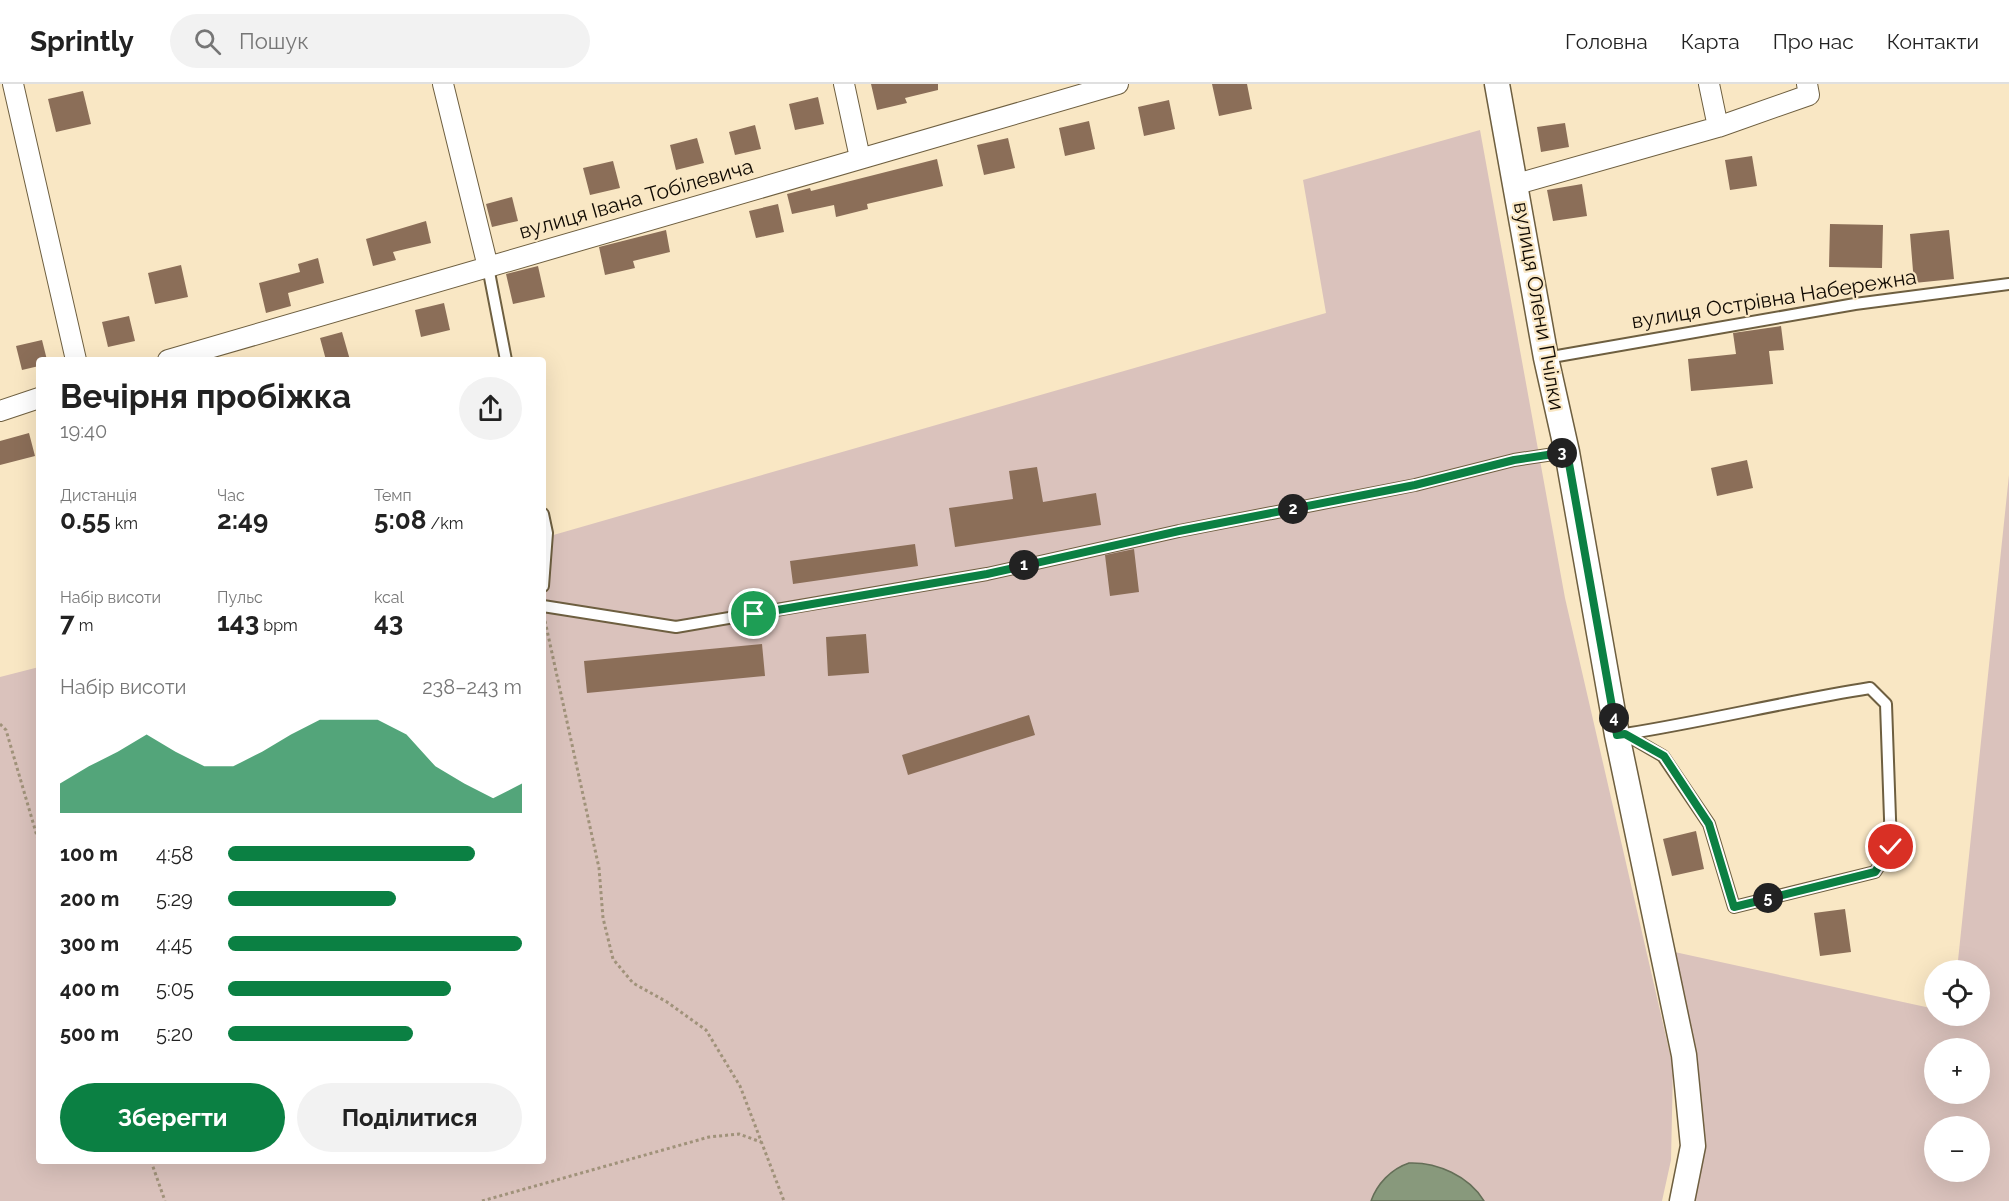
<!DOCTYPE html>
<html lang="uk">
<meta charset="utf-8">
<style>
body{margin:0;font-family:Raleway,sans-serif;background:#f2f2f2;color:#222;height:100vh;display:flex;flex-direction:column;font-size:22px;white-space:nowrap}
*{box-sizing:border-box;margin:0}
p{font-size:20px;color:#767676}
.icon{flex:none;width:33px;height:33px;fill:none;stroke:currentColor;stroke-width:2;stroke-linecap:round;stroke-linejoin:round}
.map{position:relative;flex:1;overflow:hidden}
.panel{position:absolute;left:36px;top:273px;width:510px;height:807px;display:flex;flex-direction:column;background:#fff;border-radius:6px;box-shadow:0 6px 24px #0002}
.panel>*{flex:none}
.fabs{position:absolute;left:1924px;top:876px;display:grid;gap:12px}
.fabs a{display:grid;place-items:center;width:66px;height:66px;border-radius:50%;background:#fff;box-shadow:0 6px 24px #0002;font-size:30px}
.pin{position:absolute;display:grid;place-items:center;width:51px;height:51px;color:#fff;margin:-26px;border:3px solid #fff;border-radius:50%;box-shadow:0 2px 6px #0007}
.km{position:absolute;width:30px;height:30px;margin:-15px;border-radius:50%;background:#222;color:#fff;font-size:16px;line-height:30px;text-align:center}
.round{display:grid;place-items:center;flex:none;width:63px;height:63px;border-radius:32px;background:#f2f2f2}
.overview{display:flex;align-items:center;justify-content:space-between;height:102px;padding:0 24px}
h1{font-size:33px;font-weight:700;line-height:45px}
.stats{display:grid;grid-template-columns:repeat(3,1fr);gap:9px;height:102px;padding:6px 24px}
.stats div{display:grid;align-content:center}
.stats b{font-size:26px;font-weight:700}
.stats small{font-size:16px;font-weight:400}
.stats p{font-size:16px}
.chart{height:168px;padding:12px 24px}
.chart p{display:flex;justify-content:space-between}
.chart svg{width:100%;height:108px;margin-top:6px;fill:#0b8043;opacity:.7}
.action{display:flex;gap:12px;margin-top:auto;padding:12px 24px}
.action a{flex:1;height:69px;border-radius:36px;background:#0b8043;color:#fff;font-size:24px;font-weight:700;line-height:69px;text-align:center}
.action a+a{background:#f2f2f2;color:#222}
ul{padding:0 24px;list-style:none;font-size:20px}
li{display:grid;grid-template-columns:96px 72px 1fr;align-items:center;height:45px}
li i{height:15px;border-radius:8px;background:#0b8043}
header{display:flex;align-items:center;gap:36px;box-sizing:border-box;height:84px;padding:0 30px;background:#fff;border-bottom:2px solid #e0e0e0}
header strong{font-size:28px}
nav{display:flex;gap:33px;margin-inline-start:auto;font-size:21px}
.search{width:420px;height:54px;background:#f2f2f2;display:flex;align-items:center;gap:15px;box-sizing:border-box;padding:0 21px;border-radius:33px;color:#767676;font-size:22px}
.map>svg:first-child{display:block}
.green{fill:#dac2bc;fill-rule:evenodd}
.water{fill:#88997c;stroke:#646e57;stroke-width:1.5}
.building{fill:#8b6e58}
.lines{fill:none;stroke-linecap:round;stroke-linejoin:round}
.service-casing{stroke:#6e5f40;stroke-width:14}
.minor-casing{stroke:#6e5f40;stroke-width:22}
.tertiary-casing{stroke:#6e5f40;stroke-width:27}
.path{stroke:#a0927a;stroke-width:3;stroke-dasharray:3 3;stroke-linecap:butt}
.service{stroke:#fff;stroke-width:10}
.minor{stroke:#fff;stroke-width:20}
.tertiary{stroke:#fff;stroke-width:24}
.route-casing{stroke:#fff;stroke-width:12}
.route{stroke:#0b8043;stroke-width:8}
.labels{text-anchor:middle;stroke-width:4.5;stroke-linejoin:round;paint-order:stroke}
.street-label{font-size:21px;fill:#100a02;stroke:#f9e7c4}
</style>
<header>
<strong>Sprintly</strong>
<div class="search"><svg class="icon" aria-label="search" viewBox="0 0 24 24"><circle cx="10" cy="10" r="6"/><path d="M15 15l6 6"/></svg>Пошук</div>
<nav><a>Головна</a><a>Карта</a><a>Про нас</a><a>Контакти</a></nav>
</header>
<div class="map">
<svg width="2009" height="1117" viewBox="0 0 2009 1117">
<rect width="100%" height="100%" fill="#f9e7c4"/>
<path class="green" d="M1480 46 1565 514 1673 983 1671 1076 1662 1117H1484C1468 1093 1438 1078 1409 1079L1373 1112 1371 1117H0V593L39 583V1077H543V454L1326 229 1303 96Z
M2009 391V1117H1688L1670 867 1935 925V932H1980V886H1957ZM1935 964H1980V1010H1935ZM1935 1042H1980V1088H1935Z"/>
<path class="water" d="M1409 1079C1437 1078 1469 1092 1484 1117H1371C1377 1100 1391 1085 1409 1079Z"/>
<path class="building" d="M871 0H938V6L905 14 907 19 877 26Z
M1212 0H1247L1252 25 1219 32Z
M83 7 91 40 56 48 48 15Z
M818 13 824 40 795 46 789 20Z
M1169 16 1175 45 1144 52 1138 23Z
M1089 37 1095 65 1065 72 1059 44Z
M1565 39 1569 63 1541 68 1537 43Z
M755 41 761 65 735 71 729 48Z
M697 54 704 79 676 86 670 61Z
M1008 54 1015 84 984 91 977 61Z
M1752 72 1757 102 1730 106 1725 76Z
M937 75 943 102 867 120 868 125 836 133 834 121 792 130 787 110 810 104 811 107Z
M613 77 620 104 590 111 583 84Z
M1582 100 1587 132 1553 137 1547 106Z
M512 113 518 137 492 143 486 120Z
M778 120 784 148 756 154 749 127Z
M426 137 431 159 393 168 396 176 373 182 366 155Z
M1830 140 1883 141 1882 184 1829 183Z
M666 146 670 168 633 177 635 184 605 191 599 163Z
M1949 146 1954 195 1914 199 1910 150Z
M318 174 324 199 288 209 291 222 266 229 259 199 300 188 298 180Z
M181 181 188 213 155 220 148 189Z
M538 182 545 213 513 220 506 190Z
M444 219 450 246 421 253 415 226Z
M129 232 135 257 108 263 102 238Z
M1781 242 1784 266 1769 267 1773 300 1691 307 1688 275 1736 270 1733 249Z
M342 248 350 276H326L320 254Z
M42 256 47 276H39V282L22 286 16 262Z
M29 349 35 372 0 381V357Z
M1747 376 1753 404 1717 412 1711 384Z
M1037 383 1043 418 1096 409 1101 441 955 463 949 424 1013 415 1009 387Z
M915 460 918 482 793 500 790 477Z
M1134 465 1139 508 1110 512 1105 471Z
M866 550 869 589 828 592 826 553Z
M762 560 765 592 587 609 584 577Z
M1029 631 1035 651 908 691 902 671Z
M1696 747 1704 785 1672 792 1663 755Z
M1845 825 1851 868 1820 872 1814 829Z"/>
<g class="lines">
<g class="service-casing">
<path id="service" d="M488 183 506 276
M1546 274 1855 220 2009 200
M543 430 547 449 543 502
M543 522 676 543 987 490 1179 447 1415 401 1514 376 1567 368
M1617 651 1625 650C1707 637 1788 617 1870 604L1886 620 1891 763 1875 788 1734 823 1709 740 1663 672 1625 650"/>
</g>
<g class="minor-casing">
<path id="minor" d="M13 0 76 276
M443 0 488 183
M844 0 860 74
M1709 0 1718 43
M1517 100 1718 43 1809 11 1807 0
M168 276 1118 0
M0 327 39 314"/>
</g>
<g class="tertiary-casing">
<path id="tertiary" d="M1497 0 1546 274 1567 368 1617 651 1684 971 1693 1062 1682 1117"/>
</g>
<path class="path" d="M545 537 599 784 603 834 613 875 633 899 667 918 706 946 740 1002 784 1117
M0 640 6 646 39 759
M151 1077 165 1117
M482 1117 709 1053 739 1050 761 1058"/>
<use href="#service" class="service"/>
<use href="#minor" class="minor"/>
<use href="#tertiary" class="tertiary"/>
</g>
<g class="lines">
<g class="route-casing">
<path id="route" d="M754 530 987 490 1179 447 1415 401 1514 376 1567 368 1617 651 1625 650 1664 672 1709 740 1734 823 1875 788 1891 763"/>
</g>
<use href="#route" class="route"/>
</g>
<g class="labels">
<g class="street-label">
<text transform="translate(636 115) rotate(-16)" y="7">вулиця Івана Тобілевича</text>
<text transform="translate(1774 215) rotate(-9)" y="7">вулиця Острівна Набережна</text>
<text transform="translate(1539 222) rotate(80)" y="7">вулиця Олени Пчілки</text>
</g>
</g>
</svg>
<div class="fabs">
<a><svg class="icon" aria-label="locate" viewBox="0 0 24 24"><circle cx="12" cy="12" r="6"/><path d="M12 2v4M12 18v4M2 12h4M18 12h4"/></svg></a>
<a>+</a>
<a>−</a>
</div>
<div class="pin" style="left:754px;top:530px;background:#1e9e55"><svg class="icon" aria-label="arrive" viewBox="0 0 24 24"><path d="M6 21V4h12l-3 4 3 4H6"/></svg></div>
<div class="pin" style="left:1891px;top:763px;background:#d93025"><svg class="icon" aria-label="check" viewBox="0 0 24 24"><path d="M5 12l5 5 9-10"/></svg></div>
<b class="km" style="left:1024px;top:481px">1</b>
<b class="km" style="left:1293px;top:425px">2</b>
<b class="km" style="left:1562px;top:369px">3</b>
<b class="km" style="left:1614px;top:634px">4</b>
<b class="km" style="left:1768px;top:814px">5</b>
<section class="panel">
<div class="overview"><div><h1>Вечірня пробіжка</h1><p>19:40</p></div><a class="round"><svg class="icon" aria-label="share" viewBox="0 0 24 24"><path d="M12 15V3M7 8l5-5 5 5M5 13v7h14v-7"/></svg></a></div>
<div class="stats">
<div><p>Дистанція</p><b>0.55<small> km</small></b></div>
<div><p>Час</p><b>2:49</b></div>
<div><p>Темп</p><b>5:08<small> /km</small></b></div>
</div>
<div class="stats">
<div><p>Набір висоти</p><b>7<small> m</small></b></div>
<div><p>Пульс</p><b>143<small> bpm</small></b></div>
<div><p>kcal</p><b>43</b></div>
</div>
<div class="chart"><p><span>Набір висоти</span>238–243 m</p>
<svg viewBox="0 0 160 44" preserveAspectRatio="none"><path d="M0 44V32L10 25L20 19L30 12L40 19L50 25L60 25L70 19L80 12L90 6L100 6L110 6L120 12L130 25L140 32L150 38L160 32V44z"/></svg>
</div>
<ul>
<li><b>100 m</b>4:58<i style="width:84%"></i></li>
<li><b>200 m</b>5:29<i style="width:57%"></i></li>
<li><b>300 m</b>4:45<i style="width:100%"></i></li>
<li><b>400 m</b>5:05<i style="width:76%"></i></li>
<li><b>500 m</b>5:20<i style="width:63%"></i></li>
</ul>
<div class="action"><a>Зберегти</a><a>Поділитися</a></div>
</section>
</div>
